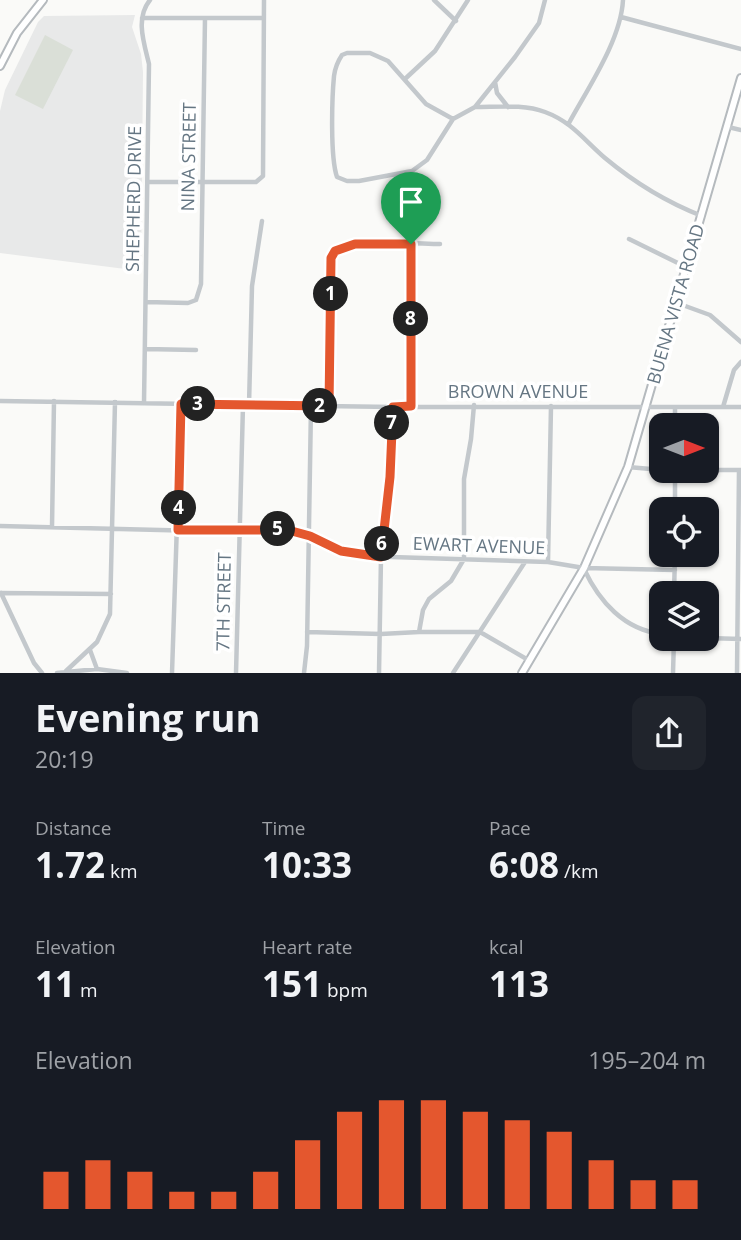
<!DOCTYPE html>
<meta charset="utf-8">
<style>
body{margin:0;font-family:"Open Sans",sans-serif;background:#20242c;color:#f1f3f6;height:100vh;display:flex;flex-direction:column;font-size:26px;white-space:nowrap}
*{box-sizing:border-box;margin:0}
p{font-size:23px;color:#9ea1a6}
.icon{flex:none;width:38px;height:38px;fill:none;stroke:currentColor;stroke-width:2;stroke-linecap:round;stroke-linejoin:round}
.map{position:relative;height:673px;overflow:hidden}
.sheet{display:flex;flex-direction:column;background:#171b24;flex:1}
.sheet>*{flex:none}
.needle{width:46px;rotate:90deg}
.controls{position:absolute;left:649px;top:413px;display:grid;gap:14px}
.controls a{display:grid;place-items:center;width:70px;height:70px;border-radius:14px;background:#171b24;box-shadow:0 2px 5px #0004;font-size:35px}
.pin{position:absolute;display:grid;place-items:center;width:60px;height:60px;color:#fff;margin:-72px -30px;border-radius:50% 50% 50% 0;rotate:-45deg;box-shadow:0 0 7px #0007}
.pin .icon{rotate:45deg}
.km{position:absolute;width:35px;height:35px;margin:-18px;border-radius:50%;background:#222;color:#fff;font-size:19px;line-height:35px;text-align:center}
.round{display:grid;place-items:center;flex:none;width:74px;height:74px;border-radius:14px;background:#20242c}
.headline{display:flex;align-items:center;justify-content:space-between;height:119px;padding:0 35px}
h1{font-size:38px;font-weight:700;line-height:52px}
.figures{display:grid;grid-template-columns:repeat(3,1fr);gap:10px;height:119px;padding:7px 35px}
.figures div{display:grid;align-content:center}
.figures b{font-size:35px;font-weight:700}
.figures small{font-size:19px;font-weight:400}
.figures p{font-size:19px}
.chart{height:196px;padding:14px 35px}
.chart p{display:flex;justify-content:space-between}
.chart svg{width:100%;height:126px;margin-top:7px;stroke:#e4572e;stroke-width:6}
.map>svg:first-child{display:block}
.built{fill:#e8e9e9}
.green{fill:#dadfd7}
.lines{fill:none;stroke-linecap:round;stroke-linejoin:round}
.major-casing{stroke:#b5babe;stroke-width:10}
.minor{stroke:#c3c8cc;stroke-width:4.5}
.major{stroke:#fff;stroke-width:6}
.route-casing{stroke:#fff;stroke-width:14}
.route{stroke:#e4572e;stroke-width:9}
.labels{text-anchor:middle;stroke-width:7;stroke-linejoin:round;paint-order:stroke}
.street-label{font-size:18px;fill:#657683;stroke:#fff}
</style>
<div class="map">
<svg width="741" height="673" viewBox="0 0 741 673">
<rect width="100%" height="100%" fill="#fafaf8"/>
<path class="built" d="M135 15 132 27 141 54 143 72 141 271 0 253V111L5 90 38 22 44 16Z"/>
<path class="green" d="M45 35 73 50 43 109 15 95Z"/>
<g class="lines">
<g class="major-casing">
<path id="major" d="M0 66 17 33 43 0
M522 673 584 568 628 467 741 78"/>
</g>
<path class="minor" d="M434 0 456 21
M621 17 741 49
M142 18H263
M406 78 435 51 468 0
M495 82 497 93 508 107
M475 107C498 107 524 104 545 112 572 122 584 140 605 158 635 183 666 202 702 216
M453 119 426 104 388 61 370 53H347L342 55C338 61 335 68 334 76 332 97 330 157 337 177L347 181H359L412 171 427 160 453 119 475 107 515 57 539 23 545 0
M569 123C588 88 621 40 623 0
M728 127 741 130
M148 182H256L263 176 264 0
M629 239 686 267
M146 302 188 303 196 300 201 284 205 18
M677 303 710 315 741 342
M145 349 196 350
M0 401 393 407H741
M144 403 149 64C144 43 135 18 150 0
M249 405 252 286 262 221
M329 406 331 258C344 236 415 244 440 244
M411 406V244
M723 407 734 370 741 362
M675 425V407
M628 467 662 470
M707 470H741
M675 471V509
M0 526 240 532 256 529 288 530 360 556 548 562 584 568 675 570
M52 527 54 401
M548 562 551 406
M584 569C599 601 624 630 662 634
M0 593 111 594
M1 593 34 663 42 673
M674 593 675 555
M307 632 381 634 419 632H480L530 661
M419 632 423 610 429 599 451 581 464 559V479L471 439 474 405
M707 638 741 639
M90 650 97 669
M66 671 97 642 110 614 115 402
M57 673 97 669 127 673
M172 673 181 404
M236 673 243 405
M304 673 307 646 311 406
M379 673 381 557 390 477 393 407
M453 673 525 562
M673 673 674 639
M737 673 739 470"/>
<use href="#major" class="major"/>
</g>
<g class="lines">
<g class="route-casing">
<path id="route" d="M355 244H411V406L393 407 390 477 381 557 341 551 310 536 288 530H178L181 404 329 406 331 258 335 251Z"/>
</g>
<use href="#route" class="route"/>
</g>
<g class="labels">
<g class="street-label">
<text transform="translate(189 157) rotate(-89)" y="6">NINA STREET</text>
<text transform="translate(134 199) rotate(-89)" y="6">SHEPHERD DRIVE</text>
<text transform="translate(676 304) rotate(-74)" y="6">BUENA VISTA ROAD</text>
<text x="518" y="398">BROWN AVENUE</text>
<text transform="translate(479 546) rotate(2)" y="6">EWART AVENUE</text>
<text transform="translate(224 602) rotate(-89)" y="6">7TH STREET</text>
</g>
</g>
</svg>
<div class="controls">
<a><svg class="needle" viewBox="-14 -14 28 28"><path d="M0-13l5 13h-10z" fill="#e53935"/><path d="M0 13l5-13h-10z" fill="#9ea1a6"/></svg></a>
<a><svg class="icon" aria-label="locate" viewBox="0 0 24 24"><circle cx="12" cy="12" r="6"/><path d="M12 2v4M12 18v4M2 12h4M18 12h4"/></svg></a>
<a><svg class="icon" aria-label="layers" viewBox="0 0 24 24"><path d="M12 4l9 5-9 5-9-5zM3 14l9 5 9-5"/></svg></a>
</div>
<div class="pin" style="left:411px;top:244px;background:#1e9e55"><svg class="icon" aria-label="arrive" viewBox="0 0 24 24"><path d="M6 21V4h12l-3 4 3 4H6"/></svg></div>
<b class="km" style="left:331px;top:294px">1</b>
<b class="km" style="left:320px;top:406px">2</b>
<b class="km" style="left:198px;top:404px">3</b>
<b class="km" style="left:179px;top:508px">4</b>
<b class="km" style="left:278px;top:529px">5</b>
<b class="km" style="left:382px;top:544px">6</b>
<b class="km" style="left:392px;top:423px">7</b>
<b class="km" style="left:411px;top:319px">8</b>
</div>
<section class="sheet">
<div class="headline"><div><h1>Evening run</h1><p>20:19</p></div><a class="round"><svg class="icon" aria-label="share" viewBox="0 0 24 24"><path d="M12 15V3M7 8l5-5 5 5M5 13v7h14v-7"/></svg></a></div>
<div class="figures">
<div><p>Distance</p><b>1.72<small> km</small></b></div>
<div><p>Time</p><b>10:33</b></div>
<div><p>Pace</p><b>6:08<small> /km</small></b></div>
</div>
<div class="figures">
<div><p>Elevation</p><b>11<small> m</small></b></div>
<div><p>Heart rate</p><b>151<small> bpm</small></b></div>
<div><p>kcal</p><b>113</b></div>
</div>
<div class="chart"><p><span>Elevation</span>195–204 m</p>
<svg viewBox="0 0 160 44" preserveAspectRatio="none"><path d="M5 44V31M15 44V27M25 44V31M35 44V38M45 44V38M55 44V31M65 44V20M75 44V10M85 44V6M95 44V6M105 44V10M115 44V13M125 44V17M135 44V27M145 44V34M155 44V34"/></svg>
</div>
</section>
